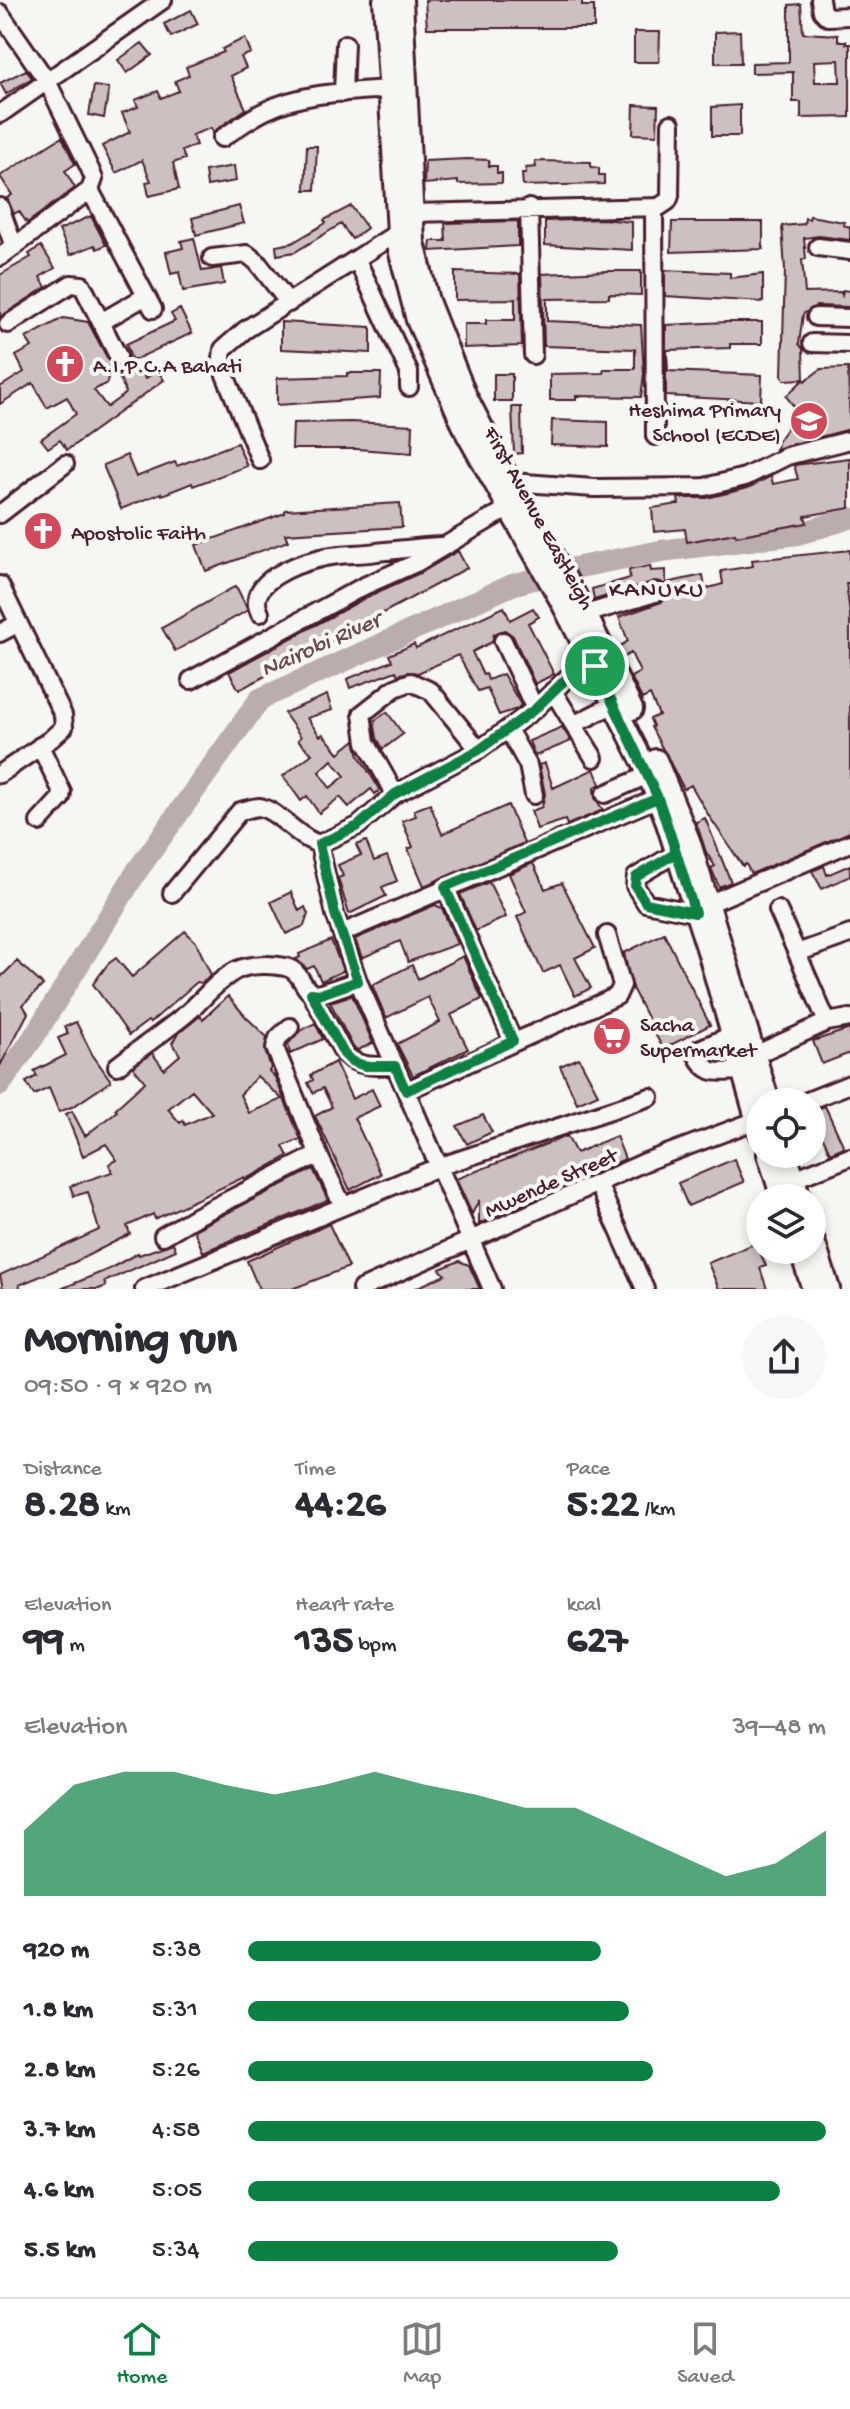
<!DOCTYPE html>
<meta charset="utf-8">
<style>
body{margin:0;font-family:"Gochi Hand",sans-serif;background:#f7f7f7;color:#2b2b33;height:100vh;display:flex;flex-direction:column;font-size:30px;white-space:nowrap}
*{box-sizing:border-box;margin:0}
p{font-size:26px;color:#7c7c81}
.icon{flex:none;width:44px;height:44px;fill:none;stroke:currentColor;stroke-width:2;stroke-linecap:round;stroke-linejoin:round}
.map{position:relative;height:1289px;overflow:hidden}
.details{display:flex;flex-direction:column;background:#fff;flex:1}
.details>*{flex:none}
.fabs{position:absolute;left:746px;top:1088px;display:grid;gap:16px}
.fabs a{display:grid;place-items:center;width:80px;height:80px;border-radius:50%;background:#fff;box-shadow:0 4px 12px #0003;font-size:40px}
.pin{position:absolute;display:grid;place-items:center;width:68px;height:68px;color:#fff;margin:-34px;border:4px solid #fff;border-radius:50%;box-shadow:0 2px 8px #0007}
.round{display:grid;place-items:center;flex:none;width:84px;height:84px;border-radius:42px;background:#f7f7f7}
.headline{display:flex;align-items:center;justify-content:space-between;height:136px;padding:0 24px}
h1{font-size:44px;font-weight:700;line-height:60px}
.figures{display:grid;grid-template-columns:repeat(3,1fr);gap:12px;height:136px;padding:8px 24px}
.figures div{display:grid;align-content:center}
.figures b{font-size:40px;font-weight:700}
.figures small{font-size:22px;font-weight:400}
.figures p{font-size:22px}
.chart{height:224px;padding:16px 24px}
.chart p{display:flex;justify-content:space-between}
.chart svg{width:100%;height:144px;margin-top:8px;fill:#0b8043;opacity:.7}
ul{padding:0 24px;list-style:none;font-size:26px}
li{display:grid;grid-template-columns:128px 96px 1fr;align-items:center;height:60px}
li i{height:20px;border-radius:10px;background:#0b8043}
.menu{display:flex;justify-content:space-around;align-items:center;height:112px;border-top:2px solid #e1e1e2;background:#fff;font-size:22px;color:#7c7c81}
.menu a{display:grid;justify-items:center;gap:4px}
.menu .active{color:#0b8043}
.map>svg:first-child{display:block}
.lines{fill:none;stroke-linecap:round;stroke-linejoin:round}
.river{stroke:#bbadae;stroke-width:22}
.building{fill:#ccc1c0;stroke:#4a1f2b;stroke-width:2;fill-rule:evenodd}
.minor-casing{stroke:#4a1f2b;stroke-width:22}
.major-casing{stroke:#4a1f2b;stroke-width:26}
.minor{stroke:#f6f6f2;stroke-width:16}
.major{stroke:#f6f6f2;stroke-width:20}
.route-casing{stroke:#fff;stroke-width:16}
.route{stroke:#0b8043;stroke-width:10}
.labels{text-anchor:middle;stroke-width:8;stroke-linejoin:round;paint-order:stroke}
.poi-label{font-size:22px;fill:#4a1f2b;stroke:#f6f6f2;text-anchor:start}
.street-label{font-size:22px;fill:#4a1f2b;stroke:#f6f6f2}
.neighbourhood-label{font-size:24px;letter-spacing:2px;fill:#4a1f2b;stroke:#f6f6f2}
.water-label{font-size:24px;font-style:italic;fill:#6c4a52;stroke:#f6f6f2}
</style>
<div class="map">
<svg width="850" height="1289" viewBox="0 0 850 1289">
<rect width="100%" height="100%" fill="#f6f6f2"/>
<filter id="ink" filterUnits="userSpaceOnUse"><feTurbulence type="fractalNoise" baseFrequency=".0125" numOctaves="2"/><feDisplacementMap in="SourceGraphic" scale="16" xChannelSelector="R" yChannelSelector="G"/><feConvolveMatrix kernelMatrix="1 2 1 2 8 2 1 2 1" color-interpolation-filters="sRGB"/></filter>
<g filter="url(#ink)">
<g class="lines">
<path class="river" d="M0 1085 33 1038 137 871 260 699 512 585 574 568 661 551 798 534 850 518"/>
</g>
<path class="building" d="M425 0H582V6H594V28H427Z
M801 4 803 33 838 35V41H846V44H850V117L801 118V102H793V72L752 73V63L789 62V5ZM839 60 840 82H815L814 61Z
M191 10 198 24 171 37 164 24Z
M740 31 741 63H715V32Z
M634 32H660L659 62H634Z
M245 38 251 53 241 57 246 68 231 76 246 109 213 132 211 128 192 135 196 145 182 151 185 159 173 163 179 189 149 196 146 182 151 181 142 160 116 173 102 146 130 132 122 113 138 107 135 100 158 91 161 98 179 91 175 81 189 75 186 67 224 52 222 49Z
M142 43 152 55 127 73 118 60Z
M26 70 32 78 6 94 0 83Z
M94 86 109 88 104 118 89 115Z
M634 105 658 106 657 135 633 134Z
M740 105V136H712V107Z
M62 137 75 164 65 171 75 188 27 223 19 211 14 214 7 198 12 195 0 176Z
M307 146H317L315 190H305Z
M467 159 489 160V166H497V173H502V183L458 184V181L424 184 425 161Z
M535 161 591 162V167L599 168V175H604V184L523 186 522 174H526V168L536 167Z
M234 166 236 181 207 186 205 171Z
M239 206 244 223 196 235 192 218Z
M351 206 367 228 352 239 341 224 295 252 277 255 276 246 292 243 326 223 324 220Z
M91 216 106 245 97 249 95 245 70 255 59 230Z
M810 216 844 222 843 225 850 227V240L819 236 804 238 806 259 802 260 805 293 841 292 842 295 843 290 850 291V307L816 306 803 314 799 344 803 349 804 379 784 380 782 375 785 270 782 226 804 224 805 218 809 219Z
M602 219 632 222V250L545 245V221Z
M518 221V246L430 251 431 241H446L445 223Z
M672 222H763V249L671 252Z
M194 238 202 271 221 268 224 284 183 291 179 272 171 274 166 252 183 248 181 241Z
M41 246 55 268 40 277 46 287 0 317V275L31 257 29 254Z
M665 270 730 273V278L763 274V302L665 296Z
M607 271H641V295L609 294V298L547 299V321L641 325 644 374 641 397 576 396V400H550V374L603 373 604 369H635V349L544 346 542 274Z
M455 272 520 274 522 346 464 348V324H486V320H515V299L455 300Z
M180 309 192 333 132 361 126 344 175 321 171 314Z
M63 318 88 322 110 363 107 383 94 390 107 407 126 393 118 374 140 366 145 379 157 370 164 380 67 450 60 440 48 448 41 439 76 414 67 397 47 408 33 383 0 404V387L24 372 16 356 32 347 26 338Z
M281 322 371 327V353L281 349Z
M727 322H762V344H730V348L667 350 668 371 762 375 761 401 666 396V325Z
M848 368 850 429 776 449 777 442 788 426 787 418 798 412 786 396 804 379 805 381 821 369Z
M347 373H381L380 398 277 405V378L347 376Z
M494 374H512V401H494Z
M512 407H521L522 453 514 454Z
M552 420 608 422V447L551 445Z
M351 422 413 425 412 453 357 449H292L293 423Z
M237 443 247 466 193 486 192 483 162 495 161 493 121 509 103 465 127 455 136 477 175 462 177 466Z
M850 458V508L805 516 807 523 736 536 735 533 687 542 685 529 654 532 652 508 679 504 678 498H707L748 488 771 476 773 484 798 479 794 465Z
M400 503 402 527 285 534 288 541 206 571 196 545 285 513V510Z
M850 550V583H846L850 614V832L751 874 746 864 743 866 709 816 691 785 684 789 651 727 653 726 650 719 659 715 650 695 642 699 631 677 640 672 631 653 622 658 617 648 628 641 619 617 662 602 668 595V588L661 582 655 581 594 600 592 589 630 578 629 570 650 566 651 571 666 570V583L703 575 705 589 723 584 721 571 753 566 752 560Z
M458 551 467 568 239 690 229 672 369 596 422 572Z
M236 586 248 610 175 651 162 628Z
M504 607 510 620 533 608 539 617 528 623 554 674 535 684 513 636 505 630 494 634 492 642 472 652 483 675 486 674 488 680 503 674 521 705 517 709 499 715 487 688 478 691 458 655 418 673 408 672 398 675 396 671 350 688 347 679 392 661 389 655 414 644 416 648Z
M327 695 332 710 307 718 320 736 323 734 339 753 355 740 359 756 380 790 375 794 371 789 349 807 340 797 319 813 307 796 301 801 283 776 312 754 298 740 301 737 284 713ZM332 760 345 776 330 788 319 772Z
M387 712 403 734 383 749 377 738 374 721Z
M562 727 571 741 535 756 529 741Z
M545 763 553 788 594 769 600 784 594 788 595 798 603 810 567 825 565 820 537 829 531 811 542 807 545 794 539 765Z
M430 804 442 834 508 805 524 843 424 886 408 849 413 847 402 821 416 816 414 810Z
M705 818 731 882 719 887 711 868 715 866 706 852 696 822Z
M366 841 374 861 387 856 397 881 382 887 386 896 349 914 338 878 343 876 338 865 361 855 356 845Z
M533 863 545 889 562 883 595 948 575 958 591 988 575 996 560 965 543 973 517 917 526 912 509 874Z
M850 865V876L822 889 812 871 824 866 827 875Z
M489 882 506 917 476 931 460 894Z
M291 892 299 911 305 907 308 914 304 926 286 934 271 902Z
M435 905 442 908 457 944 408 962 400 941 362 958 355 939Z
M185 931 196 942 211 975 202 983 197 982 150 1023 148 1021 129 1035 93 984 108 964 116 958 132 977Z
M664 933 710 1025 663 1049 632 988 624 953Z
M331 940 343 971 321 981 314 966 307 969 296 959 300 957 299 954Z
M463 956 482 999 451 1015 468 1049 413 1076 397 1044 440 1022 428 997 386 1018 372 985 412 965 418 979Z
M17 961 43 985 23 1005 28 1013 0 1066V978Z
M352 995 373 1043 358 1050 353 1047 330 1002Z
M228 996 246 1017 267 1037 265 1051 271 1068 269 1071 275 1077 304 1147 300 1139 283 1146 288 1156 254 1175 245 1179 244 1177 155 1219 153 1214 127 1226 130 1234 75 1262 19 1285 21 1289H3L0 1275 99 1230 88 1192 74 1196 70 1186 112 1172 109 1164 117 1160 106 1144 83 1156 66 1114 72 1111 85 1136 117 1111 115 1109 145 1082 133 1067 152 1053 164 1069 180 1055 172 1043 179 1033 200 1016 203 1019ZM257 1076 282 1099 249 1113 240 1095ZM192 1090 212 1113 185 1125 183 1120 180 1123 168 1109Z
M76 1022 92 1054 111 1081 74 1106 59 1112 49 1088 34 1095 26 1082 37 1076 34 1071 66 1055 58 1038 68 1034 64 1027Z
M315 1023 323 1039 290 1054 288 1044 300 1031Z
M850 1029V1053L822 1064 813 1041Z
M579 1058 598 1094 577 1103 560 1066Z
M335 1062 352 1099 372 1089 380 1106 354 1118 381 1174 350 1190 315 1116 332 1107 323 1088 313 1093 308 1083 313 1080 311 1075Z
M825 1106 844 1147 830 1153 820 1131 812 1134V1111Z
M483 1115 492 1132 467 1144 457 1126Z
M567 1136 576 1153 616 1136 625 1159 479 1224V1200L472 1214 456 1179Z
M734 1159 744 1182 688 1206 678 1183Z
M313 1169 328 1200 203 1252 194 1230Z
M329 1224 349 1267 292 1289H259L247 1261Z
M173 1243 176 1250 104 1282 106 1286 99 1289H61L109 1269 138 1253 139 1255Z
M756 1243 766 1266 760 1268 767 1289H719L708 1263Z
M459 1261 469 1265 480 1289H414L445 1275 440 1269Z"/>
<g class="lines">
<g class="minor-casing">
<path id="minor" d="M820 0 822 11 828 17 849 16
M0 13 47 81 90 169 94 179 90 190 153 309
M343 93 345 44
M0 114 163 0
M222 138C236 129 250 118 265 111 302 92 348 92 389 89
M0 207 14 247
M654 207 655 436
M529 208 533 355
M412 213 659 207 668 201 670 196 671 124
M818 247 850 251
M0 257 90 190
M212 258 247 254 257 262 289 303
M357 260 409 372V387
M816 317 850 318
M101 322 146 296
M8 324 71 284 82 285 118 356
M812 343 850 344
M260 460 221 365 223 349 245 330 397 233
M511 482 594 488 705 487 745 477 787 456 850 440
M0 514 65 464
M0 585 63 715 64 727 51 739 0 774
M260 613C243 582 299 563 321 558 339 553 359 555 377 552 398 550 419 547 440 546
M586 614 658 592
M0 633 17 624
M503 641 535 709
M191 680 364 586 416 563 507 509
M553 691 594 758
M575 724 614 704
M508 729 528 765 534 795
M395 794 366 742 362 714 395 688 411 682 431 691 479 750
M605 794 648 775
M39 822 61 798 62 792 40 746
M319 844 335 914 358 981 406 1091
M676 853 636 877 635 886 646 903 695 913
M445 887 513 1041
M172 893 240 811C246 810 254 807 259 807 277 809 297 838 319 844L358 826 395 794 479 750 535 709 567 678 595 666
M708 904 850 843
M778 910 797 953 850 934
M342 933 658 798
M797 953 827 1022 850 1018
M311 993 344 1054C359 1068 375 1066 395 1066
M290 1027 278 1038 275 1048 321 1160
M732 1035 699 1049 696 1054C708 1078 719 1071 742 1071
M755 1055 827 1022
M117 1066C139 1049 163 1033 186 1014 202 1001 217 980 237 970 250 964 271 964 285 967 302 970 301 989 315 995L358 981
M805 1102 850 1084
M794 1179 850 1157
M598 1184 645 1289
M163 1236 197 1216 313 1157 321 1160 343 1206
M144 1289 438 1167 650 1097
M361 1289 645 1162 760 1119
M492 1289 406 1091 617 996 622 985 607 935"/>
</g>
<g class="major-casing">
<path id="major" d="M384 0 399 249 417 320 467 434 561 601 644 764 665 817 708 951 760 1132
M402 0 414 242 428 301 466 396 506 474 586 614 632 709
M656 760 689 840 769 1102
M768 1154 782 1198
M786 1154 800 1198
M812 1235 829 1289
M800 1250 813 1289"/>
</g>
<use href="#minor" class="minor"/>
<use href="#major" class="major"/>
</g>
</g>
<g class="lines" filter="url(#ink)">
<g class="route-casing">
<path id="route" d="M595 666 567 678 535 709 479 750 395 794 358 826 319 844 335 914 358 981 321 994 311 993 344 1054 351 1061 365 1066H395L406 1091 513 1041 445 887 658 798 676 853 636 877 635 886 646 903 695 913C683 875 672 836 658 798L595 666"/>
</g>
<use href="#route" class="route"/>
</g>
<defs>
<g id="church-disc" transform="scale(2)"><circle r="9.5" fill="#d1495b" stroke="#f6f6f2"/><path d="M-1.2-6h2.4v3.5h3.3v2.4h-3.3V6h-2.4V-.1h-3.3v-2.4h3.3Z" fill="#fff"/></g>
<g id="school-disc" transform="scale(2)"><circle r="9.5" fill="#d1495b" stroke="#f6f6f2"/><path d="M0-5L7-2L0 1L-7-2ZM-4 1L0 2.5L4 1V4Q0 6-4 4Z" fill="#fff"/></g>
<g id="supermarket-disc" transform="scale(2)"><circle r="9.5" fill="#d1495b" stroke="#f6f6f2"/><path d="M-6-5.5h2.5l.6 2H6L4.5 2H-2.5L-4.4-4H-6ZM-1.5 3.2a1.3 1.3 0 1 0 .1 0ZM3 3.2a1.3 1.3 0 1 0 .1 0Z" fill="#fff"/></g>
</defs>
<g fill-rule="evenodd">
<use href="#church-disc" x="65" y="364"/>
<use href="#school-disc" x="809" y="421"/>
<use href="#church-disc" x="43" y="531"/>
<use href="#supermarket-disc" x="612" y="1036"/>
</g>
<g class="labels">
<g class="poi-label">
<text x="93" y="372">A.I.P.C.A Bahati</text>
<text x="781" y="416" text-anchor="end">Heshima Primary<tspan x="781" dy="25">School (ECDE)</tspan></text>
<text x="71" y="539">Apostolic Faith</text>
<text x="640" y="1031">Sacha<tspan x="640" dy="25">Supermarket</tspan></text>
</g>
<g class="street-label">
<text transform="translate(541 517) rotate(61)" y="8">First Avenue Eastleigh</text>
<text transform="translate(550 1181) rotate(-24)" y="8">Mwende Street</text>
</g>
<g class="neighbourhood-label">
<text x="657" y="596">KANUKU</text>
</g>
<g class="water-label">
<text transform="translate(320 643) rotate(-24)" y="8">Nairobi River</text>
</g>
</g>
</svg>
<div class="fabs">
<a><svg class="icon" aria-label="locate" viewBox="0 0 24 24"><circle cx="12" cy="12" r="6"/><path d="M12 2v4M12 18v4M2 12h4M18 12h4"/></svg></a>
<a><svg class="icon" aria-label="layers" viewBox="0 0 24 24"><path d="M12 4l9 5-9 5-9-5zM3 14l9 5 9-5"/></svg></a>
</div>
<div class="pin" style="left:595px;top:666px;background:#1e9e55"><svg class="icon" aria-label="arrive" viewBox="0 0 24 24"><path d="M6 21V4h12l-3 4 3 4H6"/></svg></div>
</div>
<section class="details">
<div class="headline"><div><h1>Morning run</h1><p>09:50 · 9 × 920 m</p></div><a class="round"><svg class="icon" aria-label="share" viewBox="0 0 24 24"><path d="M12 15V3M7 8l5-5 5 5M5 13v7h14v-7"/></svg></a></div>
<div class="figures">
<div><p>Distance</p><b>8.28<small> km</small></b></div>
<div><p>Time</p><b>44:26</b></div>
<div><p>Pace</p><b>5:22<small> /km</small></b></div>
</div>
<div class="figures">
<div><p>Elevation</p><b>99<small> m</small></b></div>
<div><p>Heart rate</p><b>135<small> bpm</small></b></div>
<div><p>kcal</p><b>627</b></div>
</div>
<div class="chart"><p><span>Elevation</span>39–48 m</p>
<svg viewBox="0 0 160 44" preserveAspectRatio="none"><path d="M0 44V24L10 10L20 6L30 6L40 10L50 13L60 10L70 6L80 10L90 13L100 17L110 17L120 24L130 31L140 38L150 34L160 24V44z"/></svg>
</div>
<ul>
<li><b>920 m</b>5:38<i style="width:61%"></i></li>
<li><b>1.8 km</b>5:31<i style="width:66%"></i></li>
<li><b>2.8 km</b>5:26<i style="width:70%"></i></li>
<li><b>3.7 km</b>4:58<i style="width:100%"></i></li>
<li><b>4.6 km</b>5:05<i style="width:92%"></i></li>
<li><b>5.5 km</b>5:34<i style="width:64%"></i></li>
</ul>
</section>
<nav class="menu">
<a class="active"><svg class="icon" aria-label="home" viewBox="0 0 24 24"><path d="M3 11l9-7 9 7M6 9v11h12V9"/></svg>Home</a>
<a><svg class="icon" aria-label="map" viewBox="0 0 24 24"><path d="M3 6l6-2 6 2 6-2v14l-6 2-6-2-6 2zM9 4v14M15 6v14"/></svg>Map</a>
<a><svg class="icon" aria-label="saved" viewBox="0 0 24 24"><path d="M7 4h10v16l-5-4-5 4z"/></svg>Saved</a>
</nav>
